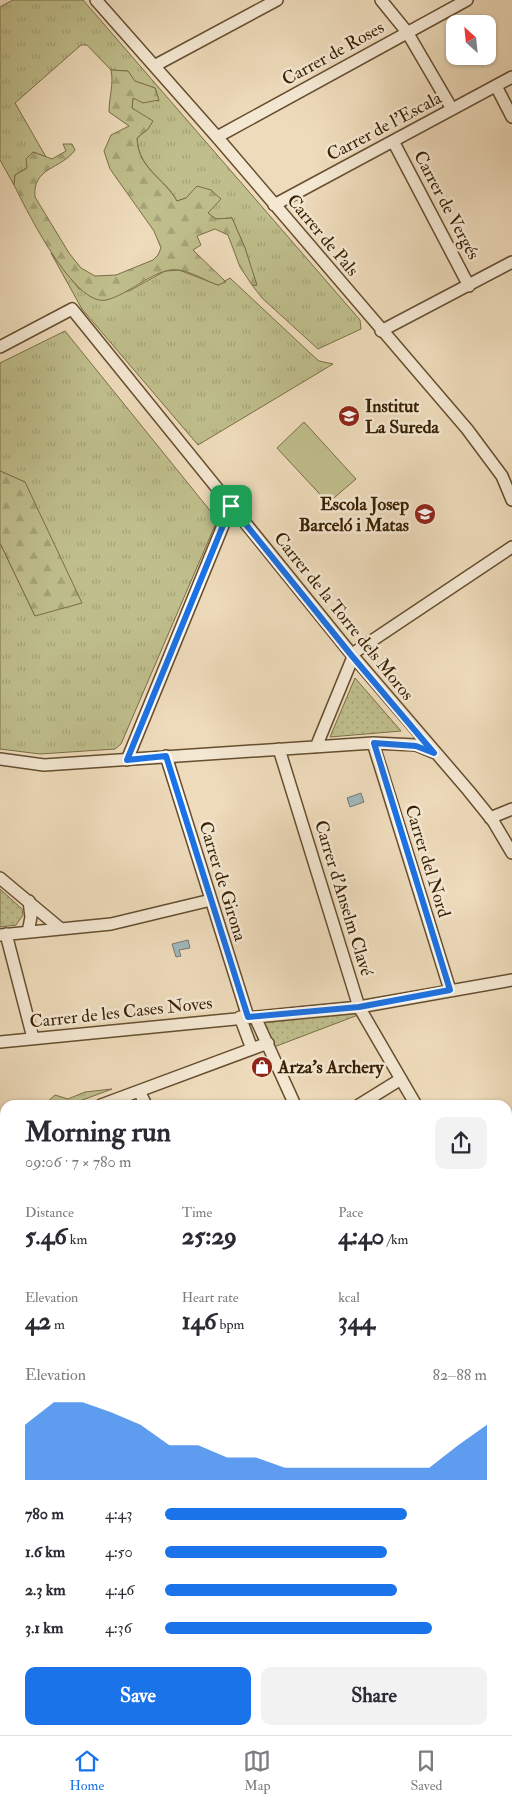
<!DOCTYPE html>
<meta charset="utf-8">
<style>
body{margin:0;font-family:"IM FELL Double Pica",serif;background:#f2f2f3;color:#2b2b33;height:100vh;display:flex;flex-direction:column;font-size:19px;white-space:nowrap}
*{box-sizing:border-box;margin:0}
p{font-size:16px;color:#7c7c81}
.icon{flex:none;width:28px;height:28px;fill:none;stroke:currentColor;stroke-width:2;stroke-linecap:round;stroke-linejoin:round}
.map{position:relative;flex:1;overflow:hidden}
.details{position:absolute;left:0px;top:1100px;width:512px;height:635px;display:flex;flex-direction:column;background:#fff;border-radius:15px 15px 0 0;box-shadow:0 1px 4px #0004}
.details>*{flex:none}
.needle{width:32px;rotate:333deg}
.tools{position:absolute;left:446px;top:15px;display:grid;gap:10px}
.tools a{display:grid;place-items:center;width:50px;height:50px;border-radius:10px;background:#fff;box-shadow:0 1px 4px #0004;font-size:25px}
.pin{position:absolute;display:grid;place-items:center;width:42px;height:42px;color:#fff;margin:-21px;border-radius:10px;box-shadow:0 2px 8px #0006}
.round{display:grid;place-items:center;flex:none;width:52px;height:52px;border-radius:10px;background:#f2f2f3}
.summary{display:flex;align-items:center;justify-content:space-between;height:85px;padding:0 25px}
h1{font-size:28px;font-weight:700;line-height:38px}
.stats{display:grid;grid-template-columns:repeat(3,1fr);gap:8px;height:85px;padding:5px 25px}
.stats div{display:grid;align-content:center}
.stats b{font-size:25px;font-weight:700}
.stats small{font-size:14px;font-weight:400}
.stats p{font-size:14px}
.chart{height:140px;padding:10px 25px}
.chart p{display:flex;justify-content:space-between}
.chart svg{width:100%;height:90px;margin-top:5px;fill:#1a73e8;opacity:.7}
.primary-button{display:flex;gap:10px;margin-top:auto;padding:10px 25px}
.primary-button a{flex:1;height:58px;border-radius:10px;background:#1a73e8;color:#fff;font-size:20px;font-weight:700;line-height:58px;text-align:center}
.primary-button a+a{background:#f2f2f3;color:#2b2b33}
ul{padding:0 25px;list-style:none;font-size:16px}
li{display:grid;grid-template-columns:80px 60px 1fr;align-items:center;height:38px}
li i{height:12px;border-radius:6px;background:#1a73e8}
.tab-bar{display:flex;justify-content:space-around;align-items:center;height:70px;border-top:1px solid #e1e1e2;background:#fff;font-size:14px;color:#7c7c81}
.tab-bar a{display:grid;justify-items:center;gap:2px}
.tab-bar .active{color:#1a73e8}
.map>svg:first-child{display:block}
.grass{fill:url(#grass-tufts);stroke:#7b6e46}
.forest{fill:url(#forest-firs);stroke:#7b6e46}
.park{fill:url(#park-dots);stroke:#7b6e46}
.pitch{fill:#bfbe8c;stroke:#7b6e46}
.water{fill:#a0b8bc;stroke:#767b71}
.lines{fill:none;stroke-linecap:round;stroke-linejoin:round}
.minor-casing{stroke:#654e2f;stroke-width:14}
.tertiary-casing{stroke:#654e2f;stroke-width:18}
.minor{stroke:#f4e8d3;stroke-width:11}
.tertiary{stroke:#f4e8d3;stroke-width:15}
.route-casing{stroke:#fff;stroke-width:10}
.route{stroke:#1a73e8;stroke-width:6}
.labels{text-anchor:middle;stroke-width:5;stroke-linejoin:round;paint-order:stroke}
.street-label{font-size:18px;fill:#371f00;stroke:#f4e8d3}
.poi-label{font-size:18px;font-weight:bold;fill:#371f00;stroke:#f4e8d3;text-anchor:start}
</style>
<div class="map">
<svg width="512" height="1735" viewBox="0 0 512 1735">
<defs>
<pattern id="grass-tufts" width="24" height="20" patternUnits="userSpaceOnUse" patternTransform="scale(1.25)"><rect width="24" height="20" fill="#bfbe8c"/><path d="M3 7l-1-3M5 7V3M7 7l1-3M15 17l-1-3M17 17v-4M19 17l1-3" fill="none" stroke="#a5a377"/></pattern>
<pattern id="forest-firs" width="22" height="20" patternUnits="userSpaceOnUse" patternTransform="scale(1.25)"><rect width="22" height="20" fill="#bfbe8c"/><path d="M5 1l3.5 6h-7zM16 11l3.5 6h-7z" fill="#a5a377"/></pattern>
<pattern id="park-dots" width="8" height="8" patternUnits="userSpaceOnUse" patternTransform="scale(1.25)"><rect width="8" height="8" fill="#bfbe8c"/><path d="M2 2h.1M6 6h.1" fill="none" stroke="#a5a377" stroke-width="1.8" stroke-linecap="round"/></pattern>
</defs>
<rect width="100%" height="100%" fill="#eedbbb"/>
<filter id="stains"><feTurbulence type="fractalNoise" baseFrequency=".004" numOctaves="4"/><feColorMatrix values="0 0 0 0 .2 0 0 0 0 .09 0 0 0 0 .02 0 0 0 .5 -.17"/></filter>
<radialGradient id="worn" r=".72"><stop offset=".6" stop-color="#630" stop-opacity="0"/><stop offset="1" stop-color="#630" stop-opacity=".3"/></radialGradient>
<path class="grass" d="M13 0H83L360 320 361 329 318 349 262 298 252 285H256L245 248 232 218 216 219 186 198 177 201C165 178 138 169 137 138L148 129 143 116 132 108 133 97 159 101 155 88 134 81 128 71 111 70 87 45H81L15 103 46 157 33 152 27 168 15 175 14 185 0 160V7Z
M51 253 79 289 129 291 165 271 179 270 218 285 230 278 310 353 319 361 333 364 198 445 82 309Z
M65 331 216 518V523L121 744 115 749 40 754 0 749V543L35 616 25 482 0 471V363Z
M112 1089 69 1105H40L46 1103 55 1095 68 1099 85 1092Z"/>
<path class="forest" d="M111 70 128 71 135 81 155 88 159 100 143 103 133 98 132 108 153 121 148 129 137 138C138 169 164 178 177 201L186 198 197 186 211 190 221 199 208 213 216 219 232 218 245 248 257 285H252L240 267 228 235 215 229 197 236 201 245 193 250 226 282 218 285C206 281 192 272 179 270 157 266 129 295 106 300 74 307 26 209 14 185L15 175 27 168 26 159 33 152 52 159 66 151 63 144H72L75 150C62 169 32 167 35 197L69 253 81 268 95 276 116 275 153 260 158 255 161 248 154 231 110 169 104 151 111 135 129 126 109 112C109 97 114 84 111 70Z
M0 471 25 482 82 603 35 616 0 543Z"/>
<path class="park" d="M355 678 401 731 330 737Z
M0 889 22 909 23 915 16 925 0 927Z
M356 1013 358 1015 274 1047 259 1018Z
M104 1730H150L152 1735H103Z"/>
<path class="pitch" d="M304 422 356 479 328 503 277 448Z"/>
<path class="water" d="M361 793 364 802 350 807 347 798Z
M188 940 190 948 179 950 181 956 176 957 172 944Z"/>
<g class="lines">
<g class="minor-casing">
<path id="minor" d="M96 0 217 137 467 429 502 476 512 500
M381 0 407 32 452 109
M154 66 277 0
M496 86 512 117
M217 137 467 0
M393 141 469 286
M274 205 512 77
M381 331 512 262
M0 347 72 309 353 656 468 790 493 821 512 853
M373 743 450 990
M316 747 355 652 512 547
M279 749 359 1007 416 1105
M166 756 248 1017
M0 759 44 765 373 743 416 745 433 752
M127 760 231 506
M490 818 512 809
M0 878 61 929
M28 932 31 917 29 901
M6 934 33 1038
M0 935 111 924 211 900
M240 1017 252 1049
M255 1017 295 1105
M0 1042 359 1007 512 980
M139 1091 146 1105
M101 1105 268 1043
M359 1105 401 1079
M0 1144 5 1142
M0 1192 5 1201
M508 1268 512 1276
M0 1323 5 1320
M508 1380 512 1377
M0 1453 5 1450
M508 1537 512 1546
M508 1662 512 1664
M0 1720 5 1703
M92 1735 94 1730
M296 1735 300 1730"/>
</g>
<g class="tertiary-casing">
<path id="tertiary" d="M508 1144 512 1141
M0 1392 5 1395
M252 1730 260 1735
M211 1735 218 1730"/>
</g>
<use href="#minor" class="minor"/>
<use href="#tertiary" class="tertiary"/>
</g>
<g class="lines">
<g class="route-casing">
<path id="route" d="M231 506 352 656 434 753 416 746 374 743 450 990 359 1007 248 1017 166 756 127 760Z"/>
</g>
<use href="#route" class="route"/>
</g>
<defs>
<g id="school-disc" transform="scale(1.125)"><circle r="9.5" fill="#8f2418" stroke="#f4e8d3"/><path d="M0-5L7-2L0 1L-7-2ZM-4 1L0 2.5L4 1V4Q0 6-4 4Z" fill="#fff"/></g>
<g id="shop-disc" transform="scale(1.125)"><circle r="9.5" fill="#8f2418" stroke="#f4e8d3"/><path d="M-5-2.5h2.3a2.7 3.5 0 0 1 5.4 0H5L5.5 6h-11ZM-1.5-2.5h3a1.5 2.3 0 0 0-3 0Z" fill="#fff"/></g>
</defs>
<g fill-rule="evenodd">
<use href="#school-disc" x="349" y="416"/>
<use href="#school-disc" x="425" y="514"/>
<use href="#shop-disc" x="262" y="1067"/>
</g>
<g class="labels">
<g class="street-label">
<text transform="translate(333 53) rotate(-29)" y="6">Carrer de Roses</text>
<text transform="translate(384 126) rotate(-28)" y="6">Carrer de l'Escala</text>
<text transform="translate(447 205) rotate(62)" y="6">Carrer de Vergés</text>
<text transform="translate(323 235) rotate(50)" y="6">Carrer de Pals</text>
<text transform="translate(344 616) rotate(51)" y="6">Carrer de la Torre dels Moros</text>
<text transform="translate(428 861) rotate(73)" y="6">Carrer del Nord</text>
<text transform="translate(223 881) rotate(73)" y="6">Carrer de Girona</text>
<text transform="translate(344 898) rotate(73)" y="6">Carrer d'Anselm Clavé</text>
<text transform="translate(121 1012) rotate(-6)" y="6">Carrer de les Cases Noves</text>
</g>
<g class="poi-label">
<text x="365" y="412">Institut<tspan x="365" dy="21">La Sureda</tspan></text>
<text x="409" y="510" text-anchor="end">Escola Josep<tspan x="409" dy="21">Barceló i Matas</tspan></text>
<text x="278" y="1073">Arza's Archery</text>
</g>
</g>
<rect width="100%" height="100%" filter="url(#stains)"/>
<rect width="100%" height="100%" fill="url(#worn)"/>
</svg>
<div class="tools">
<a><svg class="needle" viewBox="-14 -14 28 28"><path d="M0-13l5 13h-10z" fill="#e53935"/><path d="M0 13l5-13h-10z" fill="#7c7c81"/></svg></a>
</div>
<div class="pin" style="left:231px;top:506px;background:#1e9e55"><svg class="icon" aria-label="arrive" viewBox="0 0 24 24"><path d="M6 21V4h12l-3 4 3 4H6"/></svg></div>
<section class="details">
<div class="summary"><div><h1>Morning run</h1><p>09:06 · 7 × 780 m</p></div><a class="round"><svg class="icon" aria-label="share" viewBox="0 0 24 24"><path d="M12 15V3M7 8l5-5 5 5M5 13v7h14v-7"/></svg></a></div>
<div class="stats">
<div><p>Distance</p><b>5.46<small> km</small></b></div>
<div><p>Time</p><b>25:29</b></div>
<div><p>Pace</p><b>4:40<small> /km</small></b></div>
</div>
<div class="stats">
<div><p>Elevation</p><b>42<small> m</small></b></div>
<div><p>Heart rate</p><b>146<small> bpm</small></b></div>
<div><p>kcal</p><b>344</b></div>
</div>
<div class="chart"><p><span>Elevation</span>82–88 m</p>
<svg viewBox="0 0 160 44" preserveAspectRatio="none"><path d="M0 44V17L10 6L20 6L30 11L40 17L50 27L60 27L70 33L80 33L90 38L100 38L110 38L120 38L130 38L140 38L150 27L160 17V44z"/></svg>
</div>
<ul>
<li><b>780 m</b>4:43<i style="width:75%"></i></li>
<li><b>1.6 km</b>4:50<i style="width:69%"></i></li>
<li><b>2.3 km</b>4:46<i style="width:72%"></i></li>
<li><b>3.1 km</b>4:36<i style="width:83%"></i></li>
</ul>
<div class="primary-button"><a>Save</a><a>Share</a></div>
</section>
</div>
<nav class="tab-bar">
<a class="active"><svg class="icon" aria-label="home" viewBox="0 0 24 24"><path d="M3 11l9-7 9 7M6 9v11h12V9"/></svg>Home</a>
<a><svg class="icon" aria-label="map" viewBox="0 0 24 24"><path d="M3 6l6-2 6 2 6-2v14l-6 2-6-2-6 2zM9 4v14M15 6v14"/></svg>Map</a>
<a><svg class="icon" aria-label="saved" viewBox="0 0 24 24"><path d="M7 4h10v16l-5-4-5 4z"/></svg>Saved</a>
</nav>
